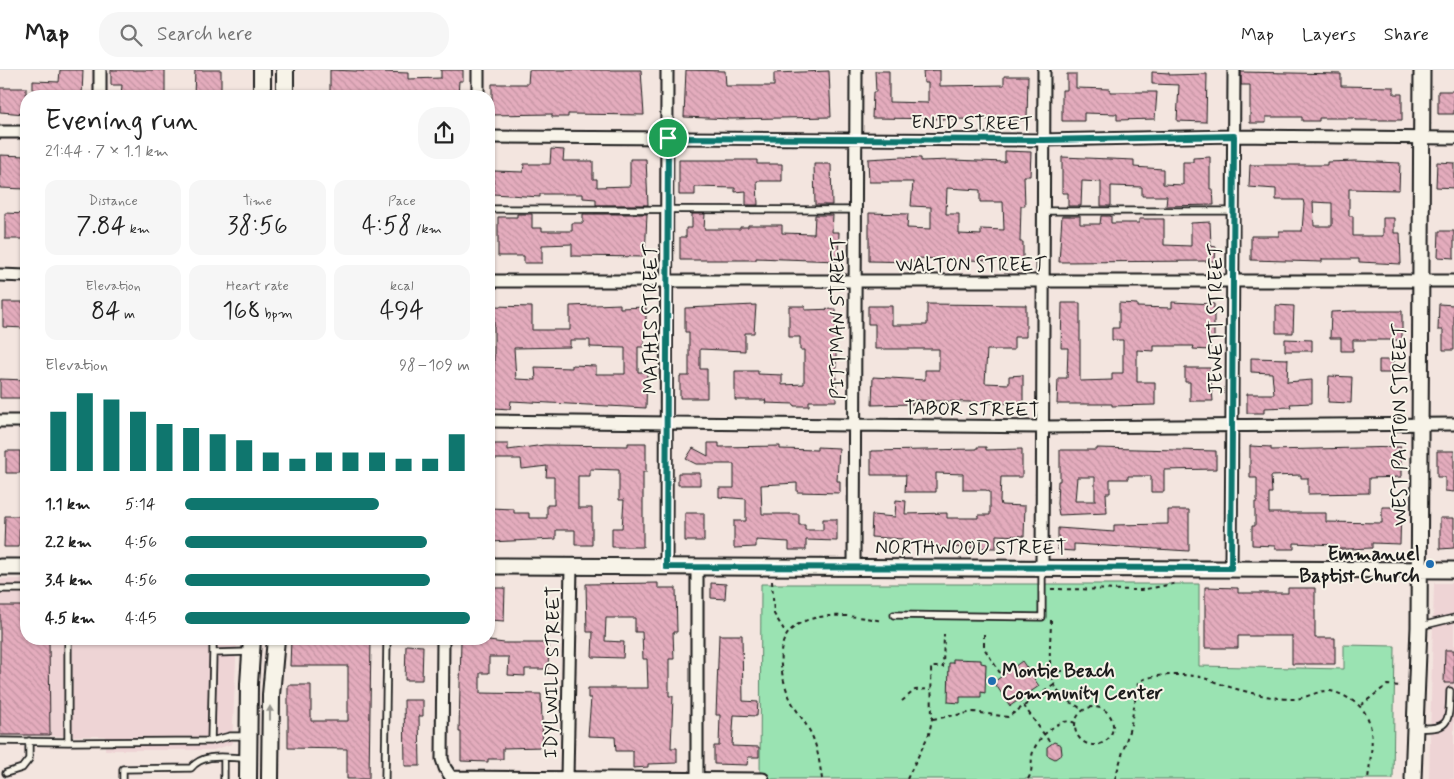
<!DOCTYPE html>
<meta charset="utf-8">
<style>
body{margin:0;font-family:Mynerve,sans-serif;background:#f6f6f6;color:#222;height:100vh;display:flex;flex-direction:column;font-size:19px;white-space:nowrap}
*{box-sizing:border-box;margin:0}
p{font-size:16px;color:#767676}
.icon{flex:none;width:28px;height:28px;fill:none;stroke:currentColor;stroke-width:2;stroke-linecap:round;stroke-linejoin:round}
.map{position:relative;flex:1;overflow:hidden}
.details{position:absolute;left:20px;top:20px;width:475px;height:555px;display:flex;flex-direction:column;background:#fff;border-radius:20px;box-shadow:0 1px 4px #0004}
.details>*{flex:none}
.pin{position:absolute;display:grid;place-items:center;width:42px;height:42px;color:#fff;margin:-21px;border:2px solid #fff;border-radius:50%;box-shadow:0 1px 5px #0007}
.round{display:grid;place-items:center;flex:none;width:52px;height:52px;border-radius:20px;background:#f6f6f6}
.summary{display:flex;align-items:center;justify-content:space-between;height:85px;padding:0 25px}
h1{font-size:28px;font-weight:600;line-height:38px}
.figures{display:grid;grid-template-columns:repeat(3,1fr);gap:8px;height:85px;padding:5px 25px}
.figures div{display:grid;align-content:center;border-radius:12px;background:#f6f6f6;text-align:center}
.figures b{font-size:25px;font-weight:600}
.figures small{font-size:14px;font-weight:400}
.figures p{font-size:14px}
.chart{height:140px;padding:10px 25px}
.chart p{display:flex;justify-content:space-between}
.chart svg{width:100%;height:90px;margin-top:5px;stroke:#0f766e;stroke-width:6}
ul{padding:0 25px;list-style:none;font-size:16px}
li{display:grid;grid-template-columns:80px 60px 1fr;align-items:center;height:38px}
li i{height:12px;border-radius:6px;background:#0f766e}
header{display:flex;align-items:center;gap:30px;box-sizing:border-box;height:70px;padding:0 25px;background:#fff;border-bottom:1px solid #e0e0e0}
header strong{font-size:24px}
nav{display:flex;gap:28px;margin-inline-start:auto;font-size:18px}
.search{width:350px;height:45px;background:#f6f6f6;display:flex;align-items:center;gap:12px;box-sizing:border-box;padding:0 18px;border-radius:20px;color:#767676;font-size:19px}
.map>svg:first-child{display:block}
.built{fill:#eed4d5}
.green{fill:#9ae3b2;stroke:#5b8067}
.building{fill:url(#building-back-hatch);stroke:#1c1c1c;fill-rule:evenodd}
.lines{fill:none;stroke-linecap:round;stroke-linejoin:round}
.service-casing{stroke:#1c1c1c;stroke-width:9}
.minor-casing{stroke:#1c1c1c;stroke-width:15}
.tertiary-casing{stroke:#1c1c1c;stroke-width:19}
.secondary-casing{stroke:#1c1c1c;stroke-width:20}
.path{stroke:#1c1c1c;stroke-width:2;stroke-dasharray:4 4;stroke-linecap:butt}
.service{stroke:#f7f3e8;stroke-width:5.5}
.minor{stroke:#f7f3e8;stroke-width:11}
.tertiary{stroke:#f7f3e8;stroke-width:15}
.secondary{stroke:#f7f3e8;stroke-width:16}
.oneway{fill:#94928c}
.route-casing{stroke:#fff;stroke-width:10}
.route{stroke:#0f766e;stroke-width:6}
.poi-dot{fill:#1f6fb2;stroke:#f7f3e8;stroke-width:2}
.labels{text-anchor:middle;stroke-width:4;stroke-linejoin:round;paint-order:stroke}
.street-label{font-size:19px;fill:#1c1c1c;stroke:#f7f3e8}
.poi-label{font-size:19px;font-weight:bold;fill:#1c1c1c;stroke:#f7f3e8;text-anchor:end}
</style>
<header>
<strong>Map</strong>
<div class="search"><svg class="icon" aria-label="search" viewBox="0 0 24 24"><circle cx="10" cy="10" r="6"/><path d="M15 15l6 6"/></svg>Search here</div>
<nav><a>Map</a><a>Layers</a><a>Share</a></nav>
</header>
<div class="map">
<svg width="1454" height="709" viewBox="0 0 1454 709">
<defs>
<pattern id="building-back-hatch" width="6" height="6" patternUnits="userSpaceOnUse" patternTransform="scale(1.25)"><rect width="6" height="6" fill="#e4acbd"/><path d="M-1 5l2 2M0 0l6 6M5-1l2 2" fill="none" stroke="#c393a2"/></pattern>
</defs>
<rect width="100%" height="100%" fill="#f3e5df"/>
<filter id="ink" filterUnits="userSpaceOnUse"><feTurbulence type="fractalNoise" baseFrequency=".02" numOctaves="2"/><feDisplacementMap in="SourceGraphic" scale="10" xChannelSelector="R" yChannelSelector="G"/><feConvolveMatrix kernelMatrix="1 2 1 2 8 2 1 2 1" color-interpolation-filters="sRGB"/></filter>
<g filter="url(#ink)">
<path class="built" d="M0 509H26V569H237L232 674 213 680H105V666H0Z
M1434 513H1454V709H1429Z"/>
<path class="green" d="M761 514H1199V596L1344 599V575L1395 576 1393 709H760Z"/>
<path class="building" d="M60 0H83L82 26H33V11L59 12Z
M111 0H165V26H121L122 15H111Z
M195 0H221V26H194Z
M330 0 408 3V9L441 8V0H463V11H459L458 26H330Z
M529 0H641L644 45 568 44V47H552V44L492 45V14H528Z
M686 0 725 1 726 16H774V3L829 1 831 47 731 49 684 47Z
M940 0V16L1004 15V6H1028L1027 50 872 48 873 22H876L875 1H889V32L928 33V13H924L923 1Z
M1152 2 1169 3V5L1207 4 1206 52 1177 51 1179 15 1152 14Z
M1241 2 1341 4V16L1394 17V24H1402V50H1355V48H1319V51H1302V47H1266V53H1250V15H1241Z
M1067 4H1076V18L1110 19V22H1157L1155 49 1117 50V44L1084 43V51H1062V20H1067Z
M0 18H26V44L0 42Z
M1438 21H1454V44H1438Z
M551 79 564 80 563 91H593V109H597V117L630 116V89H646L648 135H596V129L583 128V124H540V127L493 124 494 101 523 102 524 94H550Z
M1005 81 1031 82 1030 106H1024L1025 136H1021L1020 172H1023V190L994 191 916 188V192L869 191V143L908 144 907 158 931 159V137L911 136 913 112H869L868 89 902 87 921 88V91L952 90 1005 92ZM947 118 980 120V132H1003L1004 160 981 159V165L959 164V144H946Z
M0 85 26 86V119L0 118Z
M1062 87 1134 90V97L1163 99V114L1183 115V92H1193V88L1210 87V119H1213L1214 135 1166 136 1167 126H1142V117L1111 116V136H1101V112L1082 111 1081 136H1068V123H1062Z
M679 90H757V94H782V111H757L758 135H746V121L735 122V118L695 117V125H679Z
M1355 91 1400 93 1399 120 1349 119V146H1353V166H1383V148H1394V163H1400L1401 194 1359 192V189H1322V192L1251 190V166H1279V161H1302L1304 134 1303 130H1276V119L1249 117 1250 95H1327V92ZM1313 132 1332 133V156H1314Z
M1437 92 1454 93V118L1436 117Z
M814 94H831L832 135H815Z
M5 143 26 144V169H5Z
M517 144H532V158H542V161H572V153H583V144H647L645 187 572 186V174L542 175V193H524V186H498V147H517Z
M692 144H705L704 159H740V157H748V155H782V163L814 164 815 145H833L832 162H839L838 191 756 188V190H680V167H686V158H692Z
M1062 146H1080V154H1100L1101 146H1111V153H1139V149H1164V175L1191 176V153L1210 152 1211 176 1216 177 1215 191 1059 192Z
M1439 161H1454V188L1438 187Z
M3 232H24V258L3 257Z
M1172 232 1214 234V269H1211L1210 280 1193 279 1194 276H1154V281L1137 280V312H1155V335L1112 336V334H1057L1058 308H1067L1068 278H1061L1062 233H1080V311L1112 310V303H1123V270H1112V258H1119V233L1137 234V237L1172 238Z
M620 234V238L646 237V262H644V277H638V302H647L646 338 511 331 510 339 494 338V236L532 237V260H570V236ZM570 270H590V277L625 278V304H596V296L572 295V298L535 297 536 310 516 309 514 278 570 277Z
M927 234 1026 235V267H1014V280H987L985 313 1009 314V306L1023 305V334L913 330V334L872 335 873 307 925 310V300H939V279H875V254H868V236H892V255H927Z
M1439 234 1454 235V280H1443V260H1438Z
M756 235 754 263H745V281L700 279V299H707V328H680V306H689V262H685V238Z
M1276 235 1294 236 1293 263H1276Z
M789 236H805V240L836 239V331H809V336H794V334L765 333 766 330H735V301H758V304L782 305V315L804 314V280H800V267H789Z
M1355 241H1402V270H1353V281H1341V268H1330L1331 242Z
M1285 269 1312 270V281H1285Z
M1251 288 1288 289 1287 312 1312 310V333L1290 334 1291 337 1264 338V343H1247V324H1274L1272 303 1251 302Z
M1379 290H1393L1392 303H1379Z
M1185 298H1210L1213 331H1190V312H1185Z
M1329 306 1352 307 1351 333 1328 332Z
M0 309 26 310V328H0Z
M628 373H646V402H643V477H612V458H622L624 430H619V400L590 399V406H578V438H592V475H575V460H556V469L489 472 490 438 514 439V443H529V448H547V435H554V407H546L547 396 522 399 521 389H489V382H493V374H508V380L544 375 628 376Z
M708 373H719V377L780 376V379L817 380V377L839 378 837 411H840V423L797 422V413L761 415 762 444H799V455H805V460H823V449H837V471L806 470V480H789V472L756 470V477L734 478V451H746V429L719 427V418H734V394H696L686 389 693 378 708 386Z
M1250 376 1271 377V380L1401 377V407L1369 408V423L1308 424V408H1301V405L1271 406 1272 423H1269V443H1326V452L1382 453V437H1401L1400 474 1372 473V478L1348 479H1334V475L1294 473V479H1275V476L1252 475V456H1255V432H1257V408H1250Z
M977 377H986V380L1022 379V407H1001L1000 431 1001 435 1025 436 1024 466 996 465V478L928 477V472H903V469L871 467 872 445 895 447 896 430 906 431 905 444 947 443V448H978V445H990V422L986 420H963V404L936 403V422H905L906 405H871V381L977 379Z
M1097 378 1216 381V399L1164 400V422H1151V406H1128V409H1110V423H1106L1107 443 1059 445 1057 434 1058 411H1060V380H1097ZM1077 407H1095V431H1075Z
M6 381H20V403H6Z
M1437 381H1454V422L1445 421V407H1437Z
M678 403H700V415H678Z
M1168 440H1189V481L1074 474V481L1058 480V458L1114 462V455L1168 454Z
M685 443H704V471H685Z
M5 446H20L19 477H4Z
M1440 448H1454V478L1440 479Z
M658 513V518H676L677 562H673L674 589H669V626H673L671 678H677V693L648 694V697L633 698V681H616L615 667 588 666 591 628H588V618H648L647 589H643L642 562H635V548H606L605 571 624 572 623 588 592 587 593 562H587L586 514Z
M711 513 726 514 725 529 711 528Z
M1205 517 1238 518V523H1288V518H1315V568H1335V594H1292V566H1238V578H1205Z
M489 518H505L504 551 489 550Z
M0 536H26V569H49L50 665H0Z
M719 565H742L743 631 758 632 757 646 734 645 732 676 759 677V687H748L747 695 714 694V676H719L720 645H716Z
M291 569H371L369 709H347V679L288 678V615H311V651H348V596H290Z
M461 569H489V571L504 573H549L548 599H525V606L508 605 509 587H489V603H480V623L541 624 543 677 503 678V689H488V692L461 691V662H459Z
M406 575 423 576 422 610H405Z
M1445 580H1454V613H1444Z
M953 589 981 590V593L986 594 985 623 981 622V627H960V633L948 632 949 593H953Z
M1022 591 1039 616 1010 636 994 612Z
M404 630H423V646H419L420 696H405Z
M1054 672 1061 675 1062 684 1055 689 1047 685V677Z"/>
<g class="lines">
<g class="service-casing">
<path id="service" d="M489 139 855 140
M1044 141H1233
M0 519H26
M894 545 1042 547V500
M1421 556 1454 548
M68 569V672L211 671 213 583 249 582
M213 583V569
M1415 658C1450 660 1449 653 1450 621
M0 671 68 672
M211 671 230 666H248
M6 703 22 698 29 689V671
M123 709V699L191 698C204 682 227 688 247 688
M224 709V688
M385 709 387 569"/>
</g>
<g class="minor-casing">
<path id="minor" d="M100 0V26
M478 26V0
M0 62H26
M489 67 1044 70 1234 66 1454 68
M0 205 26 206
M489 211H1454
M0 351H26
M489 351 1043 357 1454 354
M666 497 667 0
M854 497 856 0
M1042 498 1044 0
M1231 498 1234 0
M443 569 442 689 445 698 451 707 763 709
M567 708 571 496
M697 709V498"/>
</g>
<g class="tertiary-casing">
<path id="tertiary" d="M489 496 1454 500
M0 497H26
M1413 709 1419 557 1422 0"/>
</g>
<g class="secondary-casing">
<path id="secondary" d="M262 26V0
M285 26V0
M248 709 249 614 252 569
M270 709 271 625 276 569"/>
</g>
<path class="path" d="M772 511 774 544 786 563
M1051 519 1141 520 1178 513
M1051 550C1051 574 1044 611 1064 628 1070 634 1077 634 1083 641
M984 564V578L1002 606
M1051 601H1081
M1019 629 1051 674
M902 631 915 620 931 619
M1361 635 1387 615 1402 616
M1075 656a19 19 0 1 1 38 0a19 19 0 1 1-38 0Z
M933 649 974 642 1008 647 1054 615
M822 709C820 696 818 680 813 668 806 651 793 639 787 621 760 542 824 539 882 551
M907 709 929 664 932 649 931 597H943L944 564
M1028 709C1034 700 1030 691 1033 682 1037 668 1061 645 1075 653
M1115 709 1131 654 1138 613C1147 603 1187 604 1200 607 1211 610 1222 615 1233 618 1251 623 1274 629 1293 629 1306 629 1317 620 1330 621 1337 622 1345 626 1351 630 1380 646 1371 681 1368 709"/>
<use href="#service" class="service"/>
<use href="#minor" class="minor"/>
<use href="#tertiary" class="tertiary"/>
<use href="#secondary" class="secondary"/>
</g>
<defs><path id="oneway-solid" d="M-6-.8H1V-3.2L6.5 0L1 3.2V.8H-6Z" transform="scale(1.25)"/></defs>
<use class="oneway" href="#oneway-solid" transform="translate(270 643) rotate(-90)"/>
</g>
<g class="lines" filter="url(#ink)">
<g class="route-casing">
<path id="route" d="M1234 66 1231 498 666 497 668 68 1044 70Z"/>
</g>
<use href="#route" class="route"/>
</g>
<g class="poi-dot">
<circle cx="1430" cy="494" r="5"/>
<circle cx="992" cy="611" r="5"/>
</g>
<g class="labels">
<g class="street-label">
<text transform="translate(972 52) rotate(1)" y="7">ENID STREET</text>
<text x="971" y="201">WALTON STREET</text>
<text transform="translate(837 248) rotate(-90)" y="7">PITTMAN STREET</text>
<text transform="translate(650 249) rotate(-90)" y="7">MATHIS STREET</text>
<text transform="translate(1215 249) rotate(-90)" y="7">JEWETT STREET</text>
<text transform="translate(972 338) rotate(1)" y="7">TABOR STREET</text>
<text transform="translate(1399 355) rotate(-90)" y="7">WEST PATTON STREET</text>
<text x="971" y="484">NORTHWOOD STREET</text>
<text transform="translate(551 602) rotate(-89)" y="7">IDYLWILD STREET</text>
</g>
<g class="poi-label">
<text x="1420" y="490">Emmanuel<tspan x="1420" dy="22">Baptist Church</tspan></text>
<text x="1002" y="607" text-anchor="start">Montie Beach<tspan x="1002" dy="22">Community Center</tspan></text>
</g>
</g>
</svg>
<div class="pin" style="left:668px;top:68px;background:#1e9e55"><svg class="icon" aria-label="arrive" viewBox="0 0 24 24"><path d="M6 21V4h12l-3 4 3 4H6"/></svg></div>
<section class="details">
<div class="summary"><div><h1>Evening run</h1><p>21:44 · 7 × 1.1 km</p></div><a class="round"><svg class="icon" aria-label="share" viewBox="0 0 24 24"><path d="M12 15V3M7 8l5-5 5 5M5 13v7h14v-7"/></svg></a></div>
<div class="figures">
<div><p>Distance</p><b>7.84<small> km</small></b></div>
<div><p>Time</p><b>38:56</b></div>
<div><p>Pace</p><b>4:58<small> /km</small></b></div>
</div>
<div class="figures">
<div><p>Elevation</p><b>84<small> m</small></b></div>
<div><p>Heart rate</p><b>168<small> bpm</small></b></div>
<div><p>kcal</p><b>494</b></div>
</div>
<div class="chart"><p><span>Elevation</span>98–109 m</p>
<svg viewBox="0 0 160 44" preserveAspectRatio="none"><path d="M5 44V15M15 44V6M25 44V9M35 44V15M45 44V21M55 44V23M65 44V26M75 44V29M85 44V35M95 44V38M105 44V35M115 44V35M125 44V35M135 44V38M145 44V38M155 44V26"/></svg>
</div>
<ul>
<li><b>1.1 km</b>5:14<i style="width:68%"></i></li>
<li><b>2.2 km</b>4:56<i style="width:85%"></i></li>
<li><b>3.4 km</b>4:56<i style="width:86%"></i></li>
<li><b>4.5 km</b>4:45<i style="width:100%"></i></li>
</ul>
</section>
</div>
